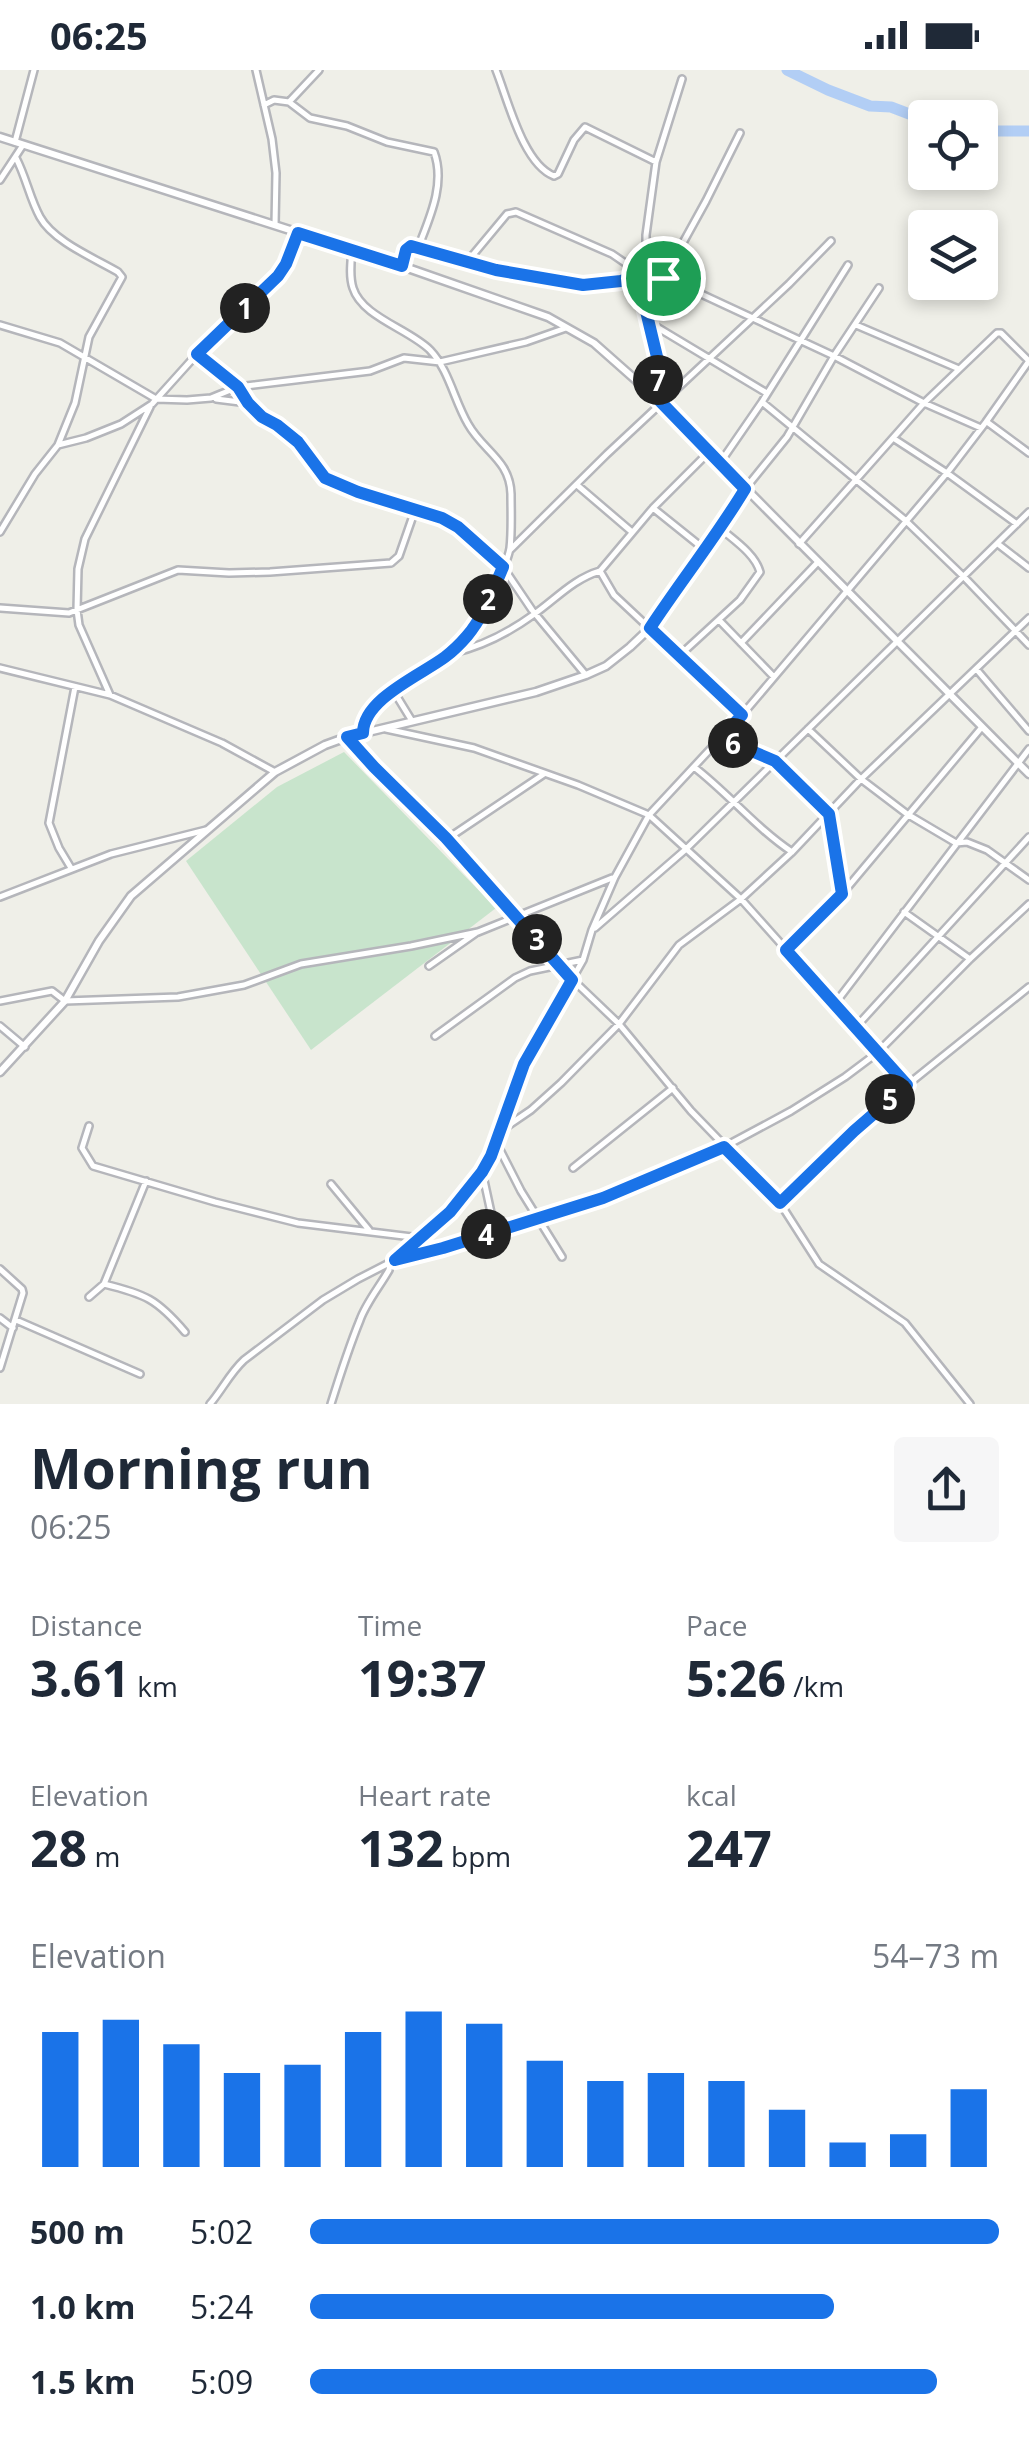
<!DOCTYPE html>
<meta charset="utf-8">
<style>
body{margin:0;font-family:"Open Sans",sans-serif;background:#f6f6f7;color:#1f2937;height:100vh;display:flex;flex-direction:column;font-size:38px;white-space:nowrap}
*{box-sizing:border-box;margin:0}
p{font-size:32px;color:#747a83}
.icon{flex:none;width:55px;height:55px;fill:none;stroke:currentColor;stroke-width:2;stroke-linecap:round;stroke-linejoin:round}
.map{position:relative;height:1334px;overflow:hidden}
.side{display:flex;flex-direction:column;background:#fff;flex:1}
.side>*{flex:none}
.tools{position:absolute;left:908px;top:30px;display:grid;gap:20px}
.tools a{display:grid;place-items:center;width:90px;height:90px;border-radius:10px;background:#fff;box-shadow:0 5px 15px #0003;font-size:50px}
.pin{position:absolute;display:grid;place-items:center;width:85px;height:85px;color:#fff;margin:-42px;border:5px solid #fff;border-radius:50%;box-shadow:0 2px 10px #0007}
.km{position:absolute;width:50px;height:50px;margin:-25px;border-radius:50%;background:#222;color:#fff;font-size:28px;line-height:50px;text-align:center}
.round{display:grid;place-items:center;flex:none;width:105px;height:105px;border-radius:10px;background:#f6f6f7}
.headline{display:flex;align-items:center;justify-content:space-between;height:170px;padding:0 30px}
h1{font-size:55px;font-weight:700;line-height:75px}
.stats{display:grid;grid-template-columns:repeat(3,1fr);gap:15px;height:170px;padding:10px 30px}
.stats div{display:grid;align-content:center}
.stats b{font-size:50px;font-weight:700}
.stats small{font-size:28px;font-weight:400}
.stats p{font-size:28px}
.chart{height:280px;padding:20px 30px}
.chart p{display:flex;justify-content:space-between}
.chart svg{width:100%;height:180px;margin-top:10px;stroke:#1a73e8;stroke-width:6}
ul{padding:0 30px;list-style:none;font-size:32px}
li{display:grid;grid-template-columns:160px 120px 1fr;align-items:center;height:75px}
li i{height:25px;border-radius:12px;background:#1a73e8}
.status{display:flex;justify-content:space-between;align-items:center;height:70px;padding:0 50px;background:#fff;direction:ltr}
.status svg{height:28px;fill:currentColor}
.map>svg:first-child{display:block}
.green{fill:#c8e4cc}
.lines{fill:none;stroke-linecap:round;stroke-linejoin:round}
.river{stroke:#b2cef5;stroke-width:11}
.minor-casing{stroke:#b5b6bb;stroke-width:10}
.tertiary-casing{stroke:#b5b6bb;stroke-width:11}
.minor{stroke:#fff;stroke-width:5}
.tertiary{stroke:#fff;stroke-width:6}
.route-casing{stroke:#fff;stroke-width:20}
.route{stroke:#1a73e8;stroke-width:12}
</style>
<div class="status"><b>06:25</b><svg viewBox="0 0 49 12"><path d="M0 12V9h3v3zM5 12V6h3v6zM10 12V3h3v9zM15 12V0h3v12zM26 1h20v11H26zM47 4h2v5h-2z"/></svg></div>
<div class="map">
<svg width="1029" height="1334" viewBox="0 0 1029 1334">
<rect width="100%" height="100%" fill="#efefe8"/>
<path class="green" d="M344 682 496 838 311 980 186 791 277 717Z"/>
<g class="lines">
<path class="river" d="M787 0 828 20 870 36 891 37 925 50
M980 61H1029"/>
<g class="minor-casing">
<path id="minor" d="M256 0 272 69 276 103 275 155
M496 0C508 30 523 94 554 106L558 104 574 70 585 57 656 92
M289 32 319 0
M264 35 274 30 289 32 310 48 347 56 387 72 434 82C446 114 429 149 418 178
M15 72 34 0
M16 88C26 107 30 129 40 147 53 171 94 188 118 202L122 207 89 267 75 333 58 375
M0 110 23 75
M352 180C351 192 349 206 353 218 362 247 409 259 430 280 449 300 454 330 468 354 483 381 510 390 511 424 511 441 512 461 510 478 507 496 479 553 466 567 462 573 456 579 450 584 426 604 362 626 363 663
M467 192 507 144 516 142 612 184 641 204 663 208 699 223 834 286 924 333 981 358
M402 196 405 179 411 176C472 193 583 231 641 204
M647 238 706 131 740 63
M650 253 765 322
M0 255 60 273 156 329 187 330 211 328 238 317 370 301 404 288 440 292 526 272 566 258
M856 255 959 299
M197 284 238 317 248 333 262 347 277 355 298 373 325 407 358 422 415 440
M655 327 658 291 646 241V165L656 92 682 9
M216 329 248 333
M762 332 905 450 964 507 1029 575
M987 352 1029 383
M893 368 947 403 1017 454
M709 382 653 438 600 501 614 525 742 645
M720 393 762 332 848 195
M577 415 632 462
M745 419 787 367 834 286 879 218
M653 438 704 479
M0 462 35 404 58 375 86 368 121 354 152 334 197 284 278 206 286 194 298 163
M799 474 924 333 997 263H1001L1028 290
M998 474 1029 498
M510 480 607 384 789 214 831 171
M0 538 69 543 178 500 229 503 270 502 391 493 399 486 415 440 442 448 459 457 503 497 532 540 585 604
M719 550 774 607
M741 573 818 492
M453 583C483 576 508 563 533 545 556 529 573 509 600 501
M679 586 740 530 760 502C755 484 735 471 721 459
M0 598 110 625 222 673 275 702
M977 600 1029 661
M393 620 412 651
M110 625 79 555 77 540 78 499 85 469 150 337
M386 659 474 678 578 715 649 745 741 829 907 1015
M808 659 861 709 907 744 956 773 967 772 987 780 1029 810
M347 667 374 697 447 769 572 909 619 954 691 1041 780 1133 875 1041 1029 917
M721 668 775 691 829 744 842 824
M694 697C729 724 756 758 792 782
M447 769 544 704
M71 798 59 778 49 753 75 617
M0 827 111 784 206 760
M904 842 970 889
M595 858 685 780 1029 442
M786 880 842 824 982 657
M429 896 476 863
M0 931 52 921 65 931 178 927 244 915 301 894 411 876 478 862 612 808
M834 935 1029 679
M0 956 25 977
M855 958 1029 767
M435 966 515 908 530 901 583 890
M89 1056 82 1078 93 1096 215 1132 298 1153 420 1168
M503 1059 531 1040 561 1013 619 954 679 875 741 829 792 782 861 709 1029 548
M496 1072 521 1121 562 1187
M573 1098 673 1018
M482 1101 495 1161
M331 1114 369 1160
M780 1133 819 1194 905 1253 970 1334
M398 1189 443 1178 603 1128 724 1077 791 1041 845 1007 877 983 970 889 1029 834
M0 1199 22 1219 23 1223 0 1298
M104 1214C145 1224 157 1229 185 1262
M89 1227 104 1214 146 1111
M0 1248 13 1258
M16 1250 140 1304
M210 1334C222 1320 230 1303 244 1290L323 1230 358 1209 395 1190 449 1141 467 1122 491 1086 524 994 583 890 592 860 615 807 649 745 742 645 947 403 986 352 1029 291
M331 1334C340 1305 349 1277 360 1250 366 1233 380 1216 389 1200L390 1193"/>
</g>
<g class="tertiary-casing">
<path id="tertiary" d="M0 67 402 196 548 247 594 273 655 327 1029 704
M0 1002 65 931 99 871 131 826 275 702 325 675 347 667 536 622 586 605 606 596 630 577 650 558 704 479 721 459 745 419"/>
</g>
<use href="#minor" class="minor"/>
<use href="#tertiary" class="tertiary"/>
</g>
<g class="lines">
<g class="route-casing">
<path id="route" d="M298 163 402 196 406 180 411 176 496 200 583 215 621 211 642 204 663 208 646 241 658 291 656 327 745 419C716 467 681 511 650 558L742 645 721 668 775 691 829 744 842 824 786 880 907 1015 854 1061 780 1133 724 1077 603 1128 443 1178 395 1190 450 1142 482 1102 491 1086 524 994 572 910 446 768 374 697 347 667 363 663C363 629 421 605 445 587 453 581 461 573 467 566 484 546 493 520 503 497L458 457 442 448 358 422 325 408 298 372 277 355 262 347 248 333 238 317 197 284 278 206 286 194Z"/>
</g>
<use href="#route" class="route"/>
</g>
</svg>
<div class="tools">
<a><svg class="icon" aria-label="locate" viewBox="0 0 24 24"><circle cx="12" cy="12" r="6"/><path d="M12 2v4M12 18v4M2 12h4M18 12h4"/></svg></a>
<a><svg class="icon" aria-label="layers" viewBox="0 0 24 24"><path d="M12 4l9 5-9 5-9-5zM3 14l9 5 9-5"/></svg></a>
</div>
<div class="pin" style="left:663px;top:208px;background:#1e9e55"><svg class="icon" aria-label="arrive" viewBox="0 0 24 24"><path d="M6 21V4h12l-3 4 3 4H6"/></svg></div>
<b class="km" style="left:245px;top:238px">1</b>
<b class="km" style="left:488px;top:529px">2</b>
<b class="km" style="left:537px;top:869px">3</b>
<b class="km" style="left:486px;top:1164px">4</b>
<b class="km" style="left:890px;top:1029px">5</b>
<b class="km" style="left:733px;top:673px">6</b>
<b class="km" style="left:658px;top:310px">7</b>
</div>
<section class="side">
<div class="headline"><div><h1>Morning run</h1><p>06:25</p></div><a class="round"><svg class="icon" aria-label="share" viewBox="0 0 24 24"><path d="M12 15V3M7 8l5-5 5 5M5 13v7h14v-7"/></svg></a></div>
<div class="stats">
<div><p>Distance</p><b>3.61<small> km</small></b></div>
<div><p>Time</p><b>19:37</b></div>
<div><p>Pace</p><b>5:26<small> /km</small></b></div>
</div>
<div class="stats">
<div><p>Elevation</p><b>28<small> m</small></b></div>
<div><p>Heart rate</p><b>132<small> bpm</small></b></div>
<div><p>kcal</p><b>247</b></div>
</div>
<div class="chart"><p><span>Elevation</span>54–73 m</p>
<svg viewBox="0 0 160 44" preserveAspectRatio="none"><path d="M5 44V11M15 44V8M25 44V14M35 44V21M45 44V19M55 44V11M65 44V6M75 44V9M85 44V18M95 44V23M105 44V21M115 44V23M125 44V30M135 44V38M145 44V36M155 44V25"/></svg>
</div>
<ul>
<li><b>500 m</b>5:02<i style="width:100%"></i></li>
<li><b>1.0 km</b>5:24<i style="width:76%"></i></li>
<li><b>1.5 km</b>5:09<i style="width:91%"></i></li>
</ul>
</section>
